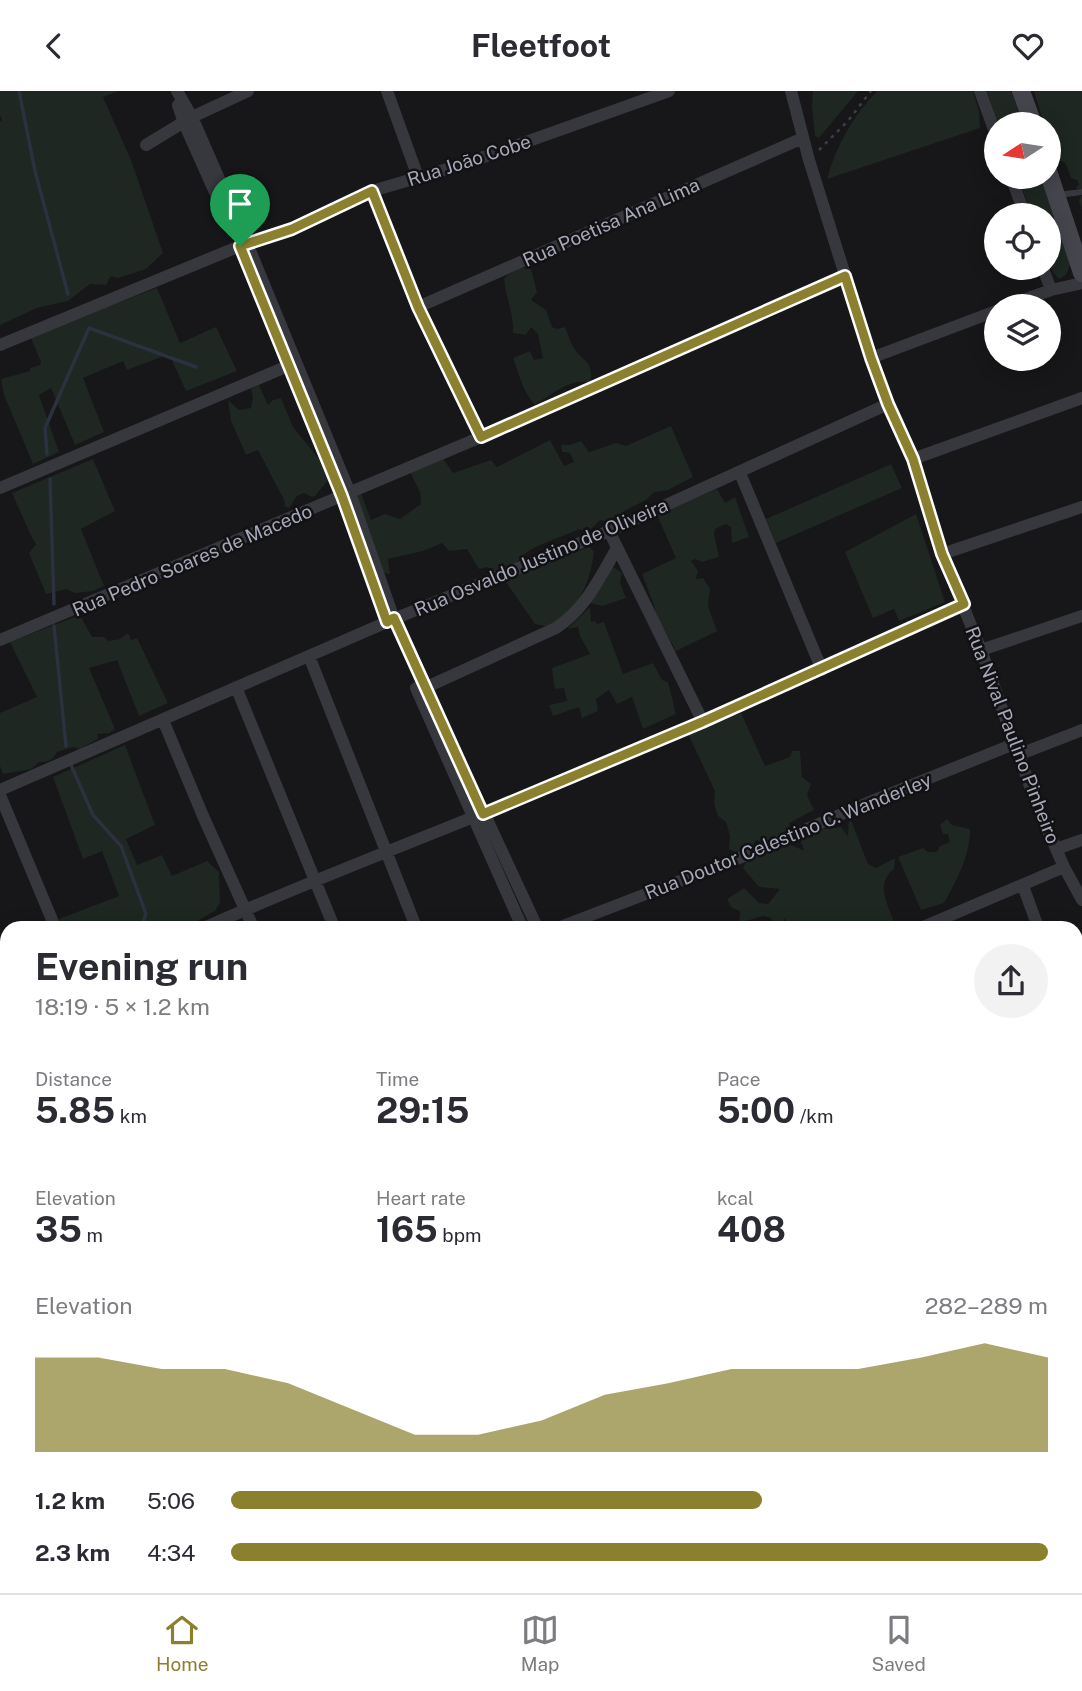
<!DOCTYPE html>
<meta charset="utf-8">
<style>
body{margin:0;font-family:"Public Sans",sans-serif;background:#f2f2f3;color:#2b2b33;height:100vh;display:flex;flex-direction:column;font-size:26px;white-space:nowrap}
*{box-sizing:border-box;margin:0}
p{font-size:23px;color:#7c7c81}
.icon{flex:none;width:38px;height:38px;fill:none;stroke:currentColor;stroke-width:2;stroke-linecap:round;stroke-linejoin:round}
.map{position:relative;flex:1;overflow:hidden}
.sheet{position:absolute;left:0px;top:830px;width:1083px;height:674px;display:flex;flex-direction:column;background:#fff;border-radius:21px 21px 0 0;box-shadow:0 4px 18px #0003}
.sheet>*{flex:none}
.needle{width:46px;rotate:258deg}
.controls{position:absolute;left:984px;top:21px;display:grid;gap:14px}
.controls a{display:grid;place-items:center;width:77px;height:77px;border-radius:50%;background:#fff;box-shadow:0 4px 18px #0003;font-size:35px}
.pin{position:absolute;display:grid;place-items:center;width:60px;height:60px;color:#fff;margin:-72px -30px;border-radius:50% 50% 50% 0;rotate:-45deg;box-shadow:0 0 7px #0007}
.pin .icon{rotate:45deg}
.round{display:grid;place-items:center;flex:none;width:74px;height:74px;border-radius:37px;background:#f2f2f3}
.overview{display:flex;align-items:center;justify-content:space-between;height:119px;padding:0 35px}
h1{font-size:38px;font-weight:700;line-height:52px}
.stats{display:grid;grid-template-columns:repeat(3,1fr);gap:10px;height:119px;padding:7px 35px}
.stats div{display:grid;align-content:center}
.stats b{font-size:35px;font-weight:700}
.stats small{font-size:19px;font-weight:400}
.stats p{font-size:19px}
.chart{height:196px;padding:14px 35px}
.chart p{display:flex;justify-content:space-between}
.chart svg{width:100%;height:126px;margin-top:7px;fill:#8a802e;opacity:.7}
ul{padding:0 35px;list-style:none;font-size:23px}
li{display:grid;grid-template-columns:112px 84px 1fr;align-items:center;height:52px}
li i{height:18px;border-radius:9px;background:#8a802e}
header{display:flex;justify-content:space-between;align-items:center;height:91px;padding:0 35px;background:#fff;font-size:32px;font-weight:700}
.dock{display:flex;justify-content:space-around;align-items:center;height:98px;border-top:2px solid #e1e1e2;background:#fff;font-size:19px;color:#7c7c81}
.dock a{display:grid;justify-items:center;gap:4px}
.dock .current{color:#8a802e}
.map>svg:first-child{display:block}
.green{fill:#1e2721}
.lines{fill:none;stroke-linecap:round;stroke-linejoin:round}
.stream{stroke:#2b313e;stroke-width:3.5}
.path{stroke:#3d3d45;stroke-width:2.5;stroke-dasharray:3.5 5;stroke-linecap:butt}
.service{stroke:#37373e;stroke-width:6}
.minor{stroke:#37373e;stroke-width:12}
.secondary{stroke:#45454e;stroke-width:18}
.route-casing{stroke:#fff;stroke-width:14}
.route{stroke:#8a802e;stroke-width:9}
.labels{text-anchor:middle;stroke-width:5;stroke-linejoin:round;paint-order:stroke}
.street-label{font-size:19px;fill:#a7a8ba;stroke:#121113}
</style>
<header><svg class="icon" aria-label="back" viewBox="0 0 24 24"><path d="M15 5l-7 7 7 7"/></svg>Fleetfoot<svg class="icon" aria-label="heart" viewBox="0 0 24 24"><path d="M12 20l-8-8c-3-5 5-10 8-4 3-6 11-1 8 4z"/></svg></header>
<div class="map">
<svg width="1082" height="1502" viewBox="0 0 1082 1502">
<rect width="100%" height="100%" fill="#171618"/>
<path class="green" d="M0 0H119L103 6 131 69 163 162 146 178 118 187 111 185 106 194 90 193 68 210 37 217 0 234V31L2 29 0 24Z
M813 0H858L819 47 815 45 812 15Z
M877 0H973L979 21 980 37 827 88C836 55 853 25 877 0Z
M987 0H1011L1023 33H998Z
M1034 0H1082V119L1079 110 1082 103 1076 96 1079 94 1077 89 1071 87 1066 73 1053 65 1048 49V33H1044Z
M1018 86H1041L1070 174 1066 184 1059 188C1043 174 1048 143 1048 124H1032Z
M522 177 531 178 537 201 531 209 546 219 552 236 557 238 565 236C568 243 570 251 574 257 585 273 594 270 590 292 571 286 550 305 535 314 523 301 519 283 513 267L530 260 534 269 543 267 538 243 531 236 526 244 513 242C514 223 506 207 504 188L509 183Z
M157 197 180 252 216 236 237 280 186 300 169 263 127 279 123 270 83 287 104 341 75 354 51 297 39 304 59 361 33 373 4 304 1 288 30 280V277L40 274 41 271 30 245Z
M259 294 268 314 273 309 281 307 293 336 324 374 330 387 315 405 312 406 304 402 297 405 289 417 284 415 285 411 258 359 246 364 231 330 228 309 239 319 251 317 253 307 251 298Z
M671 335 693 386 668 399 654 401 646 409 624 420 620 431 616 433 600 429C593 436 589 442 579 438 563 447 523 455 517 473L501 483 487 476 479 478 467 458 449 460 442 452 423 460 388 468 390 483 383 482 363 452 357 401 361 402 371 429 385 423 400 428 421 413 420 401 410 381 442 366 453 382 491 369 497 376 550 349 564 375 574 371 570 362 562 361 561 354H570L581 350 589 361 616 352 626 355Z
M93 368 115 420 81 438 104 495 93 500 75 502 66 498 46 503 29 462 36 453 31 445 12 402Z
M891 373 902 397 776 452 766 428Z
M717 398 725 412 735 406 749 446 732 452 731 436 726 433 715 438 714 443 719 466 702 471 695 468 691 470 698 480 696 488 703 487 710 498 708 515 717 540 676 560 663 536 657 530 654 514 642 483 676 467 657 424Z
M916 423 945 511 899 530 894 518 873 527 845 461Z
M589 456 594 460C590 494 579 517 549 536L535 533 506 491 500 489Z
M613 476 622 482 620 491 626 507 602 515 590 512 607 487 606 480Z
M590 516 591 531 595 530 597 533 604 531 623 583 653 572 662 589 668 591 676 623 643 638 632 606 617 613 609 599 596 608 598 620 582 627 579 616 553 625 549 614 567 610 564 597 555 598 552 577 590 563 580 545 578 536 567 538Z
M80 524 92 546H104L108 550 120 548 128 542 131 549 137 547 168 612 139 625 117 569 89 577 115 638 109 642 97 643 98 648 79 658 73 656 57 661C53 670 47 671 39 671L31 678 3 683 0 675V622L37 606 10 551Z
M741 622 765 675 790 666 792 660H800L802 686 811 693 807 704 814 719 789 732 790 737 766 752 756 749 751 759 735 761 729 758 730 745 726 731 718 725 714 713 715 700 688 643Z
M125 654 155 734 126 748 137 774 162 764 172 785 207 770 219 781 220 812 215 820 187 836H64L59 828 119 805 102 760 83 768 53 686Z
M849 724 868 773 876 777 895 767 894 778C875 793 887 811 894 831L883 833 873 830 872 836H788L785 827 782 833H774L771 827 763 825 739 832 740 820 732 817 727 808 744 797 759 812 768 813 780 798 759 796 743 777 746 771C770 758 778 745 804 760L801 750C809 737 828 738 841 736L848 745Z
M947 728 952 734 970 738C971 761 958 787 947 807L944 812 921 819 898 766 923 757 928 761H937L940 755 950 751 948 743H943L940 734Z
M326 1496H551L553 1502H329Z
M623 1496H730L710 1502H626Z"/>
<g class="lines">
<path class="stream" d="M19 0 35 80 68 203
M47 363 45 337 89 237 196 276
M50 388 54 513
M54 535 66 655
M71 674 93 724 121 755 146 823 141 836
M829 1496 832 1502"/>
<path class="path" d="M819 59 848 30 871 0"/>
<path class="service" d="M1058 104 1082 101"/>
<path class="minor" d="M177 0 192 26 247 152 350 402 394 528 537 836
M387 0 418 86
M791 0 809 69 871 267 888 313 913 368 942 463 981 559 1036 712 1064 776 1082 809
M980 0 996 44
M178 14 184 32 226 126
M146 54 192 26 248 0
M1011 86 1025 124
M372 100 418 216 481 346
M1043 177 1051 199
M1007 215 1051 199 1082 192
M418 216 803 47
M0 254 240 155 292 138 372 100 461 74 669 0
M871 267 996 220
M309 327 342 405 365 469
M913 368 1082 307
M740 382 822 579
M0 397 295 272
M609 440 703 631
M942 463 1082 416
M0 549 481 346 845 185
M981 559 1082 525
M309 565 416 836
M236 596 334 836
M416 597 522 836
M418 600 556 537C586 517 599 488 617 457
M163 629 203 725 253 836
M1018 664 1082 639
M0 699 394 528 609 440 888 313
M0 704 55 836
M1056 758 1082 749
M1023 795 1038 836
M206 836C298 795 392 759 486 721 647 656 806 586 964 513
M560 836 737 768 872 710 1014 653
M923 836 1064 776
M0 906 7 923
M1076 914 1082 910
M1076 938 1082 952
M0 1026 7 1024
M1076 1071 1082 1069
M0 1100 7 1117
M1076 1214 1082 1212
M0 1250 7 1267
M1076 1363 1082 1361
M0 1444 7 1442
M0 1466 7 1484
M1076 1469 1082 1487
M12 1496 14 1502
M103 1496 106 1502
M164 1496 166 1502
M252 1496 254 1502
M854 1496 856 1502
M741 1502 757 1496
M1000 1502 1015 1496"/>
<path class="secondary" d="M1021 0 1033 33
M1048 80 1082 182"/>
</g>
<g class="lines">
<g class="route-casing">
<path id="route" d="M372 100 418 216 481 346 845 185 871 267 888 313 913 368 942 463 964 513 702 631 483 723 394 527 387 531 342 405 240 155 292 138Z"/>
</g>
<use href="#route" class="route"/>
</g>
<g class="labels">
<g class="street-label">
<text transform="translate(469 69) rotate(-18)" y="7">Rua João Cobe</text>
<text transform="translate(611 131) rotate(-24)" y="7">Rua Poetisa Ana Lima</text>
<text transform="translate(541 466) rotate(-23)" y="7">Rua Osvaldo Justino de Oliveira</text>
<text transform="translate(192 469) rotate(-23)" y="7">Rua Pedro Soares de Macedo</text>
<text transform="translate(1013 644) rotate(69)" y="7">Rua Nival Paulino Pinheiro</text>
<text transform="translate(788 745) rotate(-22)" y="7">Rua Doutor Celestino C. Wanderley</text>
</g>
</g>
</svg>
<div class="controls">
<a><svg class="needle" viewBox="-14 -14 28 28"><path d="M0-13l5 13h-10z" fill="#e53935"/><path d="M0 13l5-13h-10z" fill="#7c7c81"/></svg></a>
<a><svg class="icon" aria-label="locate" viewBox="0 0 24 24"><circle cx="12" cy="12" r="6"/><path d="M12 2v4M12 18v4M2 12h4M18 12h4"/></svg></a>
<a><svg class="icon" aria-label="layers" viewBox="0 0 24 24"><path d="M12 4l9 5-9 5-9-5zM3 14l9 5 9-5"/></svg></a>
</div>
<div class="pin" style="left:240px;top:155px;background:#1e9e55"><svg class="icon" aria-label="arrive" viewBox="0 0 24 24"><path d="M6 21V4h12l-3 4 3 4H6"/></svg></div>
<section class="sheet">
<div class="overview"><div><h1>Evening run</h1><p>18:19 · 5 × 1.2 km</p></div><a class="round"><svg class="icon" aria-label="share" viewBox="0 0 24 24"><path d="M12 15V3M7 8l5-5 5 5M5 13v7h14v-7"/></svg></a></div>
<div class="stats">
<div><p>Distance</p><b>5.85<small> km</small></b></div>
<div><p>Time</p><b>29:15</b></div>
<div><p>Pace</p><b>5:00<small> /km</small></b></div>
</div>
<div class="stats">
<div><p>Elevation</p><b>35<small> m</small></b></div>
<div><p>Heart rate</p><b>165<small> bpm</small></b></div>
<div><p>kcal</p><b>408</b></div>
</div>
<div class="chart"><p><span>Elevation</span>282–289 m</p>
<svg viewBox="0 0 160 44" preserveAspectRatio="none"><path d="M0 44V11L10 11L20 15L30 15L40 20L50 29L60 38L70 38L80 33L90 24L100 20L110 15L120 15L130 15L140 11L150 6L160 11V44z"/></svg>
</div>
<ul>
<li><b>1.2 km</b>5:06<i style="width:65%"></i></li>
<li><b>2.3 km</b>4:34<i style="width:100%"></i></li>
</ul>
</section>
</div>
<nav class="dock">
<a class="current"><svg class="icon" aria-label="home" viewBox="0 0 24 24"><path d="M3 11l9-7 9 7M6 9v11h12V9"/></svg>Home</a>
<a><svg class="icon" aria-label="map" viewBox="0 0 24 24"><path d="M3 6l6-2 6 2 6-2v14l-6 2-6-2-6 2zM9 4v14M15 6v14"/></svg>Map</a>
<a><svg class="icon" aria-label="saved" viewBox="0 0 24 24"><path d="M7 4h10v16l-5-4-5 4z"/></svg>Saved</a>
</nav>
